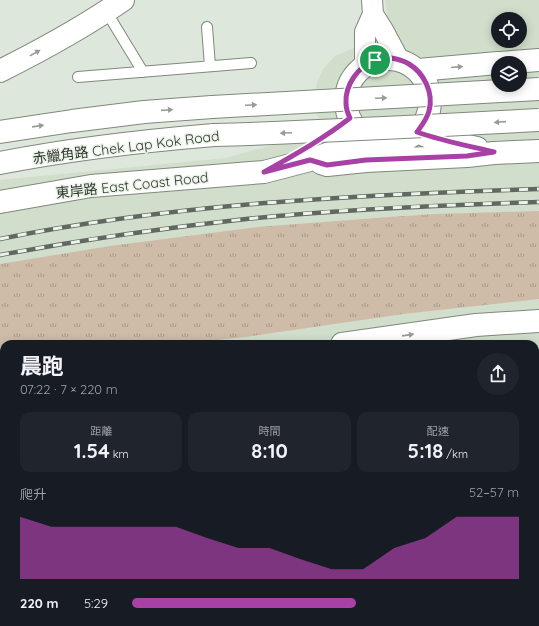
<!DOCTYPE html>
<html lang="zh-TW">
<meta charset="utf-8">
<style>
body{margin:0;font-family:Quicksand,"Noto Sans TC",sans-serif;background:#20242c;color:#f1f3f6;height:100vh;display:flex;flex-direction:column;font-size:15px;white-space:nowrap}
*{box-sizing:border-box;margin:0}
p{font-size:13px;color:#9ea1a6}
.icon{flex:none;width:22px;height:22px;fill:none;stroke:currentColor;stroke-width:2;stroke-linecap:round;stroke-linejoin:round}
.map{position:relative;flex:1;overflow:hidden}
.panel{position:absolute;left:0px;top:340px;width:539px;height:286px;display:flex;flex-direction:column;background:#171b24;border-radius:12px 12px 0 0;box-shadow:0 2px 10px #0003}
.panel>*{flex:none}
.controls{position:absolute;left:491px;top:12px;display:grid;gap:8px}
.controls a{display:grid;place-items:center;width:36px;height:36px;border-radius:50%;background:#171b24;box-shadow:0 2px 10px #0003;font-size:20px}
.pin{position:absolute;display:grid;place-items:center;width:34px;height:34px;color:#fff;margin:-17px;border:2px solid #fff;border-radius:50%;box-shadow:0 1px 4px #0007}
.round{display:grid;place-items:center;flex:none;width:42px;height:42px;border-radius:21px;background:#20242c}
.head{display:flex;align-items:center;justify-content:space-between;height:68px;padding:0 20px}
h1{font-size:22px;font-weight:700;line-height:30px}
.metrics{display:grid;grid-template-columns:repeat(3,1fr);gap:6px;height:68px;padding:4px 20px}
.metrics div{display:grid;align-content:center;border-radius:10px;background:#20242c;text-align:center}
.metrics b{font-size:20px;font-weight:700}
.metrics small{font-size:11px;font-weight:400}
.metrics p{font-size:11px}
.chart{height:112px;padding:8px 20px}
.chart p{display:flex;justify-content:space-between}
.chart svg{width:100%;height:72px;margin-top:4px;fill:#a741a5;opacity:.7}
ul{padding:0 20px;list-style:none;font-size:13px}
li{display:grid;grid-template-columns:64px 48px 1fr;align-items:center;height:30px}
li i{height:10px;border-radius:5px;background:#a741a5}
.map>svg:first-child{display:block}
.built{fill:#d0decb;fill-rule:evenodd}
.grass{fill:url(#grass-tufts)}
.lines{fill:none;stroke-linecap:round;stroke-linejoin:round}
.lane-casing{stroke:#80887d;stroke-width:12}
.street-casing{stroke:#80887d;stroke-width:22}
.secondary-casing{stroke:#80887d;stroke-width:24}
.primary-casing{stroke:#80887d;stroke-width:24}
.highway-casing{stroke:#80887d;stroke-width:24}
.lane{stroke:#fff;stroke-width:10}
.street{stroke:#fff;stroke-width:20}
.secondary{stroke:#fff;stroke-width:22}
.primary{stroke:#fff;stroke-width:22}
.highway{stroke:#fff;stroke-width:22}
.rail-casing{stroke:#636761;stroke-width:4.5}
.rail{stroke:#ebf4e8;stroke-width:3;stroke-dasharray:9;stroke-linecap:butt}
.primary-bridge-casing{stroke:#80887d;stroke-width:24;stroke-linecap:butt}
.primary-bridge{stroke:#fff;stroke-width:22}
.oneway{fill:#9a9b98}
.route-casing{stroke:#fff;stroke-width:8}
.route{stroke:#a741a5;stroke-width:5}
.labels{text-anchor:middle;stroke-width:3;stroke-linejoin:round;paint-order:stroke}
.street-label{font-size:14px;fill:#343732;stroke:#ebf4e8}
</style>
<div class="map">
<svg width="539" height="626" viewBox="0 0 539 626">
<defs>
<pattern id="grass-tufts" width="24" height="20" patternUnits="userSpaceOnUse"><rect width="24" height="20" fill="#cebca9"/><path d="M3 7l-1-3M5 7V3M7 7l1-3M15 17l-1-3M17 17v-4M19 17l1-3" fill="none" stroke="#a89a8a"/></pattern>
</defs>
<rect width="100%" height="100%" fill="#dee7db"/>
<path class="built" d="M385 0H539V626H0V180L226 158 326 130 317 115 314 99 317 82 323 69 335 56 354 48 371 47 388 50 390 35ZM498 19H520V41H498ZM498 63H520V85H498ZM4 344H535V622H4Z"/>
<path class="grass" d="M539 211V299L403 314 245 337 182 344H4V379L0 380V264L110 246 258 227 389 217 436 214Z
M535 381H539V408H535Z
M4 492V524H0V493Z
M535 525H539V543H535Z
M4 566V596L0 598V567Z
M535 586H539V626H156L167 622H535Z
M15 622H50L43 626H7Z"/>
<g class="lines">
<g class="lane-casing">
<path id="lane" d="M106 11 143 72
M207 27 210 66
M78 77 251 63
M535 558 539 559
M82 626 90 622"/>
</g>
<g class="street-casing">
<path id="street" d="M373 14 383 30 399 60
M365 65V32L373 14 372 0"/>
</g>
<g class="secondary-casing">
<path id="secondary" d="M346 101a42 42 0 1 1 84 0a42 42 0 1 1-84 0Z
M500 63 539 60
M418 70 498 63
M0 71C42 50 84 27 123 0
M417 132 431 138 477 148
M321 163 327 165 366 161 467 156 494 153 539 151
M0 202 91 186 264 172 310 160 347 147 374 141
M535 426 539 425
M535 459H539
M0 543 4 542"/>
</g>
<g class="primary-casing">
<path id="primary" d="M0 132 72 121 144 112 212 107
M0 163C71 149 142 141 214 135
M342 344 476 325 539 321
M0 408 4 407
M0 453 4 452
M0 479 4 478"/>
</g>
<g class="highway-casing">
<path id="highway" d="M535 361H539"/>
</g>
<use href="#lane" class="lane"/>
<use href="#street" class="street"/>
<use href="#secondary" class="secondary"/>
<use href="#primary" class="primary"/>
<use href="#highway" class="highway"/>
<g class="rail-casing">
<path id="rail" d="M0 239C178 203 359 195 539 189
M0 255C81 240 163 228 246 219 343 209 441 205 539 202"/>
</g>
<use href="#rail" class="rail"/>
<g class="primary-bridge-casing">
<path id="primary-bridge" d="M212 107 539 89
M214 135C322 132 431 126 539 120"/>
</g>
<use href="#primary-bridge" class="primary-bridge"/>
</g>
<defs><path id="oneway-solid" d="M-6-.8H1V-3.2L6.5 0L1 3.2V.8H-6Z"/></defs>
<g class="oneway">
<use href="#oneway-solid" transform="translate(35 53) rotate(-29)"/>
<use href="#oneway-solid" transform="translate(457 67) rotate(-5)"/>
<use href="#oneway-solid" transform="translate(381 98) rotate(-3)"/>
<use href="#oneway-solid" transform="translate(251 105) rotate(-3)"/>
<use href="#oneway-solid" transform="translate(167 110) rotate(-4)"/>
<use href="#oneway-solid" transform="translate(500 122) rotate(176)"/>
<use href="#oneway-solid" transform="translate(38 126) rotate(-8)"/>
<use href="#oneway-solid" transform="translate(286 133) rotate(177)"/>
<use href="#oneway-solid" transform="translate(408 335) rotate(-8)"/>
</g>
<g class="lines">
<g class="route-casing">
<path id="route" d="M391 58C397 59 404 61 409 64 424 73 434 93 429 111 427 119 422 125 417 132 442 141 469 146 494 152L467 156 366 160 327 165 310 160 264 172C294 155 323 139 350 118 348 114 346 109 346 103 345 85 358 66 376 60 381 59 386 59 391 58Z"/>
</g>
<use href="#route" class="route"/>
</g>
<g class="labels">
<g class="street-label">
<text transform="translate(126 147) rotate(-7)" y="5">赤鱲角路 Chek Lap Kok Road</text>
<text transform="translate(132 185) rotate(-6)" y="5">東岸路 East Coast Road</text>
</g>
</g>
</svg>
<div class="controls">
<a><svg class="icon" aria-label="locate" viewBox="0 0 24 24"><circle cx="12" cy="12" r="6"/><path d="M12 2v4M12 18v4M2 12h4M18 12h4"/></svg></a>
<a><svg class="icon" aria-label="layers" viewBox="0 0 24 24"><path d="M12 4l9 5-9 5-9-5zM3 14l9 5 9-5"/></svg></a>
</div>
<div class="pin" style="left:375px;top:60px;background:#1e9e55"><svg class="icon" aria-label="arrive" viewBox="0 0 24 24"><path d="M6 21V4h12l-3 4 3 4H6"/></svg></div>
<section class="panel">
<div class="head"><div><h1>晨跑</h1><p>07:22 · 7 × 220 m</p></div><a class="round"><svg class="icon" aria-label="share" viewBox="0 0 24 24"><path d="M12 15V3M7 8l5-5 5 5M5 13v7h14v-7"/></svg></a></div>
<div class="metrics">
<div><p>距離</p><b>1.54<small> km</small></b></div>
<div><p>時間</p><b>8:10</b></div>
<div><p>配速</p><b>5:18<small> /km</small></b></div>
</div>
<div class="chart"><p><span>爬升</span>52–57 m</p>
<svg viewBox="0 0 160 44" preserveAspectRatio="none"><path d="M0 44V6L10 12L20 12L30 12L40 12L50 12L60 19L70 25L80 25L90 32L100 38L110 38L120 25L130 19L140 6L150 6L160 6V44z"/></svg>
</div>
<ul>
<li><b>220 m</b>5:29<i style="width:58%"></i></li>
</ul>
</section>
</div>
